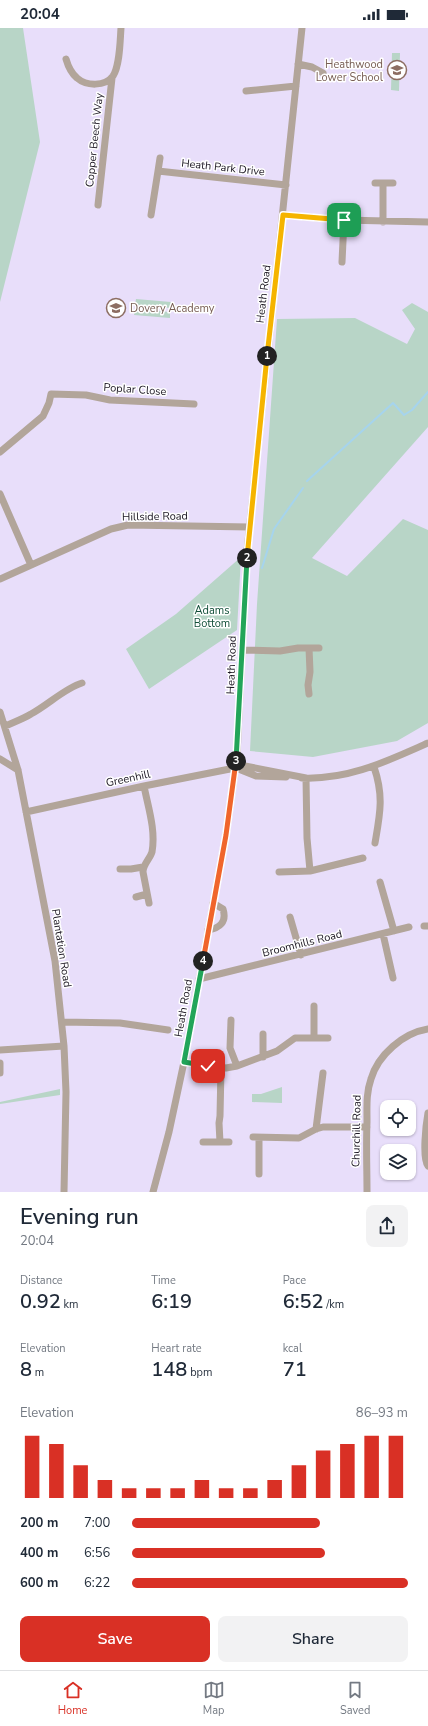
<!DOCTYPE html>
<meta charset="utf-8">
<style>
body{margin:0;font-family:"Nunito Sans",sans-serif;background:#f2f2f3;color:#1f2937;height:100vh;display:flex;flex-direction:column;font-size:15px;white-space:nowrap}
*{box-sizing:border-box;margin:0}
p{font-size:13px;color:#747a83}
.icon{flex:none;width:22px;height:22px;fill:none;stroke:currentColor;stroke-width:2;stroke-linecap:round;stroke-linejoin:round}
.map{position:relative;height:1164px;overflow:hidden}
.side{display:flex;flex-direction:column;background:#fff;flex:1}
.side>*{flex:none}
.fabs{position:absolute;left:380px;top:1072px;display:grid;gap:8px}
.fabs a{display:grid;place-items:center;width:36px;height:36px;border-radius:8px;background:#fff;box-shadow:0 1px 3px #0004;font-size:20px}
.pin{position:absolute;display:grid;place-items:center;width:34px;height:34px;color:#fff;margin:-17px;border-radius:8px;box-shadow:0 2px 6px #0006}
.km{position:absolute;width:20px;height:20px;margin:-10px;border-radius:50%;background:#222;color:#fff;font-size:11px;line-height:20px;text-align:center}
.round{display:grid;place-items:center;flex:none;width:42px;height:42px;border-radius:8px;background:#f2f2f3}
.headline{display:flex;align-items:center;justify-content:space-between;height:68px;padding:0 20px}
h1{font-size:22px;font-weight:600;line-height:30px}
.figures{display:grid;grid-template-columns:repeat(3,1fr);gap:6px;height:68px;padding:4px 20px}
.figures div{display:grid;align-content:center}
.figures b{font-size:20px;font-weight:600}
.figures small{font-size:11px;font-weight:400}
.figures p{font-size:11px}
.chart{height:112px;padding:8px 20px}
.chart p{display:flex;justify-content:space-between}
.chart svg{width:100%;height:72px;margin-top:4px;stroke:#d93025;stroke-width:6}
.button{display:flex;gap:8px;margin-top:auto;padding:8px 20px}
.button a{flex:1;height:46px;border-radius:8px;background:#d93025;color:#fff;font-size:16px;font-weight:600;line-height:46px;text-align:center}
.button a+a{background:#f2f2f3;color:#1f2937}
ul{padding:0 20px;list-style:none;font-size:13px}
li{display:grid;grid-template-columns:64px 48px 1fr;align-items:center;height:30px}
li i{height:10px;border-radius:5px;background:#d93025}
.status{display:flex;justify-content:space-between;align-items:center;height:28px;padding:0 20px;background:#fff;direction:ltr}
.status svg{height:11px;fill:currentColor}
.tab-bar{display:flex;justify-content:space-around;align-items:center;height:56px;border-top:1px solid #e0e1e3;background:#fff;font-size:11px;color:#747a83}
.tab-bar a{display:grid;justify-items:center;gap:2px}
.tab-bar .selected{color:#d93025}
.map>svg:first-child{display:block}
.green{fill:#b8d5c7}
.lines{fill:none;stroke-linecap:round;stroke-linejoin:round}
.stream{stroke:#a6d4ed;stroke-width:2}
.minor{stroke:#b2a59a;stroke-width:7}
.split-1-casing{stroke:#fff;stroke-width:8}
.split-2-casing{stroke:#fff;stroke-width:8}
.split-3-casing{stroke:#fff;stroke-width:8}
.split-4-casing{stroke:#fff;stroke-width:8}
.split-5-casing{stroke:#fff;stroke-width:8}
.split-1{stroke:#f5b400;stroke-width:5}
.split-2{stroke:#f5b400;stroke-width:5}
.split-3{stroke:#22a559;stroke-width:5}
.split-4{stroke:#f0652b;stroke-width:5}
.split-5{stroke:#22a559;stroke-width:5}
.labels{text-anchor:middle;stroke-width:3;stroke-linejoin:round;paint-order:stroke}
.education-label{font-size:11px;fill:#785e54;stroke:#fff;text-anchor:end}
.street-label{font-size:11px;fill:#1b1622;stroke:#fff}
.park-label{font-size:11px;fill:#124f39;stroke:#fff}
</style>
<div class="status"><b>20:04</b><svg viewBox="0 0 49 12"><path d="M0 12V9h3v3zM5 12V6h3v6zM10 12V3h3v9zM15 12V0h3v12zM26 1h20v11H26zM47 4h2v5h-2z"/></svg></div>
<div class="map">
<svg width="428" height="1164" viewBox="0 0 428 1164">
<rect width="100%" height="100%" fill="#e8defa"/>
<path class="green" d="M0 0H23L40 114 0 274Z
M392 25H400L399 63 391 62Z
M136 271 171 274 170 280 135 277Z
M412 275 428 284V399L312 530 347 548 403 491 428 502V695L397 713 313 729 250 723 257 576 277 291 355 290 407 316 415 301 402 282Z
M135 281 170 284V290L134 287Z
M241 529 237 602 149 661 126 621 176 586Z
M282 1059V1075L252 1074V1066H261Z
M60 1061V1067L0 1076V1074Z"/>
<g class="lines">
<path class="stream" d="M307 453 393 375 404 387 412 382 428 364
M262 540 274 501 303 460"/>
<path class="minor" d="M66 31C68 38 71 45 77 50 86 58 105 59 113 48 120 37 120 13 121 0
M298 36 312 39 323 45
M246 63 296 58
M158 143 160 130
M375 155H383V194
M383 155H393
M98 177 112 50
M151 187 158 143 286 157
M283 187 344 192 428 194
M342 234 344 192
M0 424 43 388 49 375 51 366 86 367 110 372 194 376
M0 466 31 537
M0 551 111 501 128 497 250 499
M309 620H319
M242 622 280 623 298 620H309L310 644 308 657 309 666
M0 684 18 742 55 933 64 1018 66 1064 64 1164
M5 698C14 694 23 691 31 686 48 677 65 660 82 655
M0 731 18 742
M374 739C384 768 380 786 375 815
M236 740 256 748 286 749
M302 750C349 752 387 733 428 715
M306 750 307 810 310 843 363 830
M144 758C148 779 156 802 152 824 150 831 143 836 143 844L149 875
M26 784 144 758 245 738 306 750
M120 841H131L143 839
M279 844 310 843
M380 854 394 903
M136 869 147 866
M290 889 301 927
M424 898H428
M208 902C220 900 227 894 223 881L213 875
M383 906 393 950
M199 951 409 899
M231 992 230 1020 237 1038
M62 994 120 995 168 1002
M263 1006V1029
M314 1009V978
M0 1022 64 1018
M184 1034 226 1040 237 1038 277 1023 295 1010H328
M0 1035V1045
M428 1085C426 1096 422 1130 428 1138
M316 1101 323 1045
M253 1109 299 1110 316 1101 323 1099H367
M259 1110V1146
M203 1114H229
M220 1114 219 1095 220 1088 221 1040
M153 1164 169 1104 184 1034 226 807 237 727 247 523 302 0
M367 1164C367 1141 366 1117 367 1094 367 1079 366 1065 371 1051 378 1027 403 1005 428 1001"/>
</g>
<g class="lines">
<g class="split-1-casing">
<path id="split-1" d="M267 328 283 187 344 192"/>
</g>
<g class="split-2-casing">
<path id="split-2" d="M247 530 267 328"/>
</g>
<g class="split-3-casing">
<path id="split-3" d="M236 733 247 530"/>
</g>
<g class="split-4-casing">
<path id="split-4" d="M203 933 226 807 236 733"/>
</g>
<g class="split-5-casing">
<path id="split-5" d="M203 933 184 1034 208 1038"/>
</g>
<use href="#split-1" class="split-1"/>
<use href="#split-2" class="split-2"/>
<use href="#split-3" class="split-3"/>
<use href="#split-4" class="split-4"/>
<use href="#split-5" class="split-5"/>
</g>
<defs>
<g id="school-ring" transform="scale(1)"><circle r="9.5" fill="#fff" stroke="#8d6e63" stroke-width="1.5"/><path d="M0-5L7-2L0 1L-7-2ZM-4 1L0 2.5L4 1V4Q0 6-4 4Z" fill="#8d6e63"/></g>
</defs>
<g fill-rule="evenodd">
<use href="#school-ring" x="397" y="42"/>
<use href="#school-ring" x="116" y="280"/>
</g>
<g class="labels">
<g class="education-label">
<text x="383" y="40">Heathwood<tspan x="383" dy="13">Lower School</tspan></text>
<text x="130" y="284" text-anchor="start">Dovery Academy</text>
</g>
<g class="street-label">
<text transform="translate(94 112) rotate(-84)" y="4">Copper Beech Way</text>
<text transform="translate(223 139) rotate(6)" y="4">Heath Park Drive</text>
<text transform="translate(263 266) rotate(-83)" y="4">Heath Road</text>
<text transform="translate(135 361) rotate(4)" y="4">Poplar Close</text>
<text transform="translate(155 488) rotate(-1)" y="4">Hillside Road</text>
<text transform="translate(231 637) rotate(-88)" y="4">Heath Road</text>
<text transform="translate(128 750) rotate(-12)" y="4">Greenhill</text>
<text transform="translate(302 915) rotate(-14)" y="4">Broomhills Road</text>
<text transform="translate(62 920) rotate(81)" y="4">Plantation Road</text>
<text transform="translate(183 980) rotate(-80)" y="4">Heath Road</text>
<text transform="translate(356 1103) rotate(-89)" y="4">Churchill Road</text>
</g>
<g class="park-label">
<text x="212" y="586">Adams<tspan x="212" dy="13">Bottom</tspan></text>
</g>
</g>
</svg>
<div class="fabs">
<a><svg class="icon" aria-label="locate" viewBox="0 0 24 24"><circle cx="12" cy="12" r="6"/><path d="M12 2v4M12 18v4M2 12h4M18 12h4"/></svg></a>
<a><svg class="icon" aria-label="layers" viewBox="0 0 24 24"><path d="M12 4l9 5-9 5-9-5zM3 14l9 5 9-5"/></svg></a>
</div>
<div class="pin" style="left:344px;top:192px;background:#1e9e55"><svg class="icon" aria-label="arrive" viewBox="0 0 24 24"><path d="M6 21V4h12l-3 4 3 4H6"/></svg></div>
<div class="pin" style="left:208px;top:1038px;background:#d93025"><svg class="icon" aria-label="check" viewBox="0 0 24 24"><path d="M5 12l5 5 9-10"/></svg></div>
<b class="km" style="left:267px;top:328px">1</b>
<b class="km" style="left:247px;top:530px">2</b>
<b class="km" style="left:236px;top:733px">3</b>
<b class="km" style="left:203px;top:933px">4</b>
</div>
<section class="side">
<div class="headline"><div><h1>Evening run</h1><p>20:04</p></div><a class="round"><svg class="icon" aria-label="share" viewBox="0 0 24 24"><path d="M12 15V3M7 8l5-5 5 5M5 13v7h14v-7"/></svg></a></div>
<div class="figures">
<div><p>Distance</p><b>0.92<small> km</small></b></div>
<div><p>Time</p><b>6:19</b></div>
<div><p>Pace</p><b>6:52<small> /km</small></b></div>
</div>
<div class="figures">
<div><p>Elevation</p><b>8<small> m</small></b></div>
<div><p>Heart rate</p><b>148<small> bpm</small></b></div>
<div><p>kcal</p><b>71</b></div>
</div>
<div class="chart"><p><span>Elevation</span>86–93 m</p>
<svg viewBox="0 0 160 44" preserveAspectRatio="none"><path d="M5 44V6M15 44V11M25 44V24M35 44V33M45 44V38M55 44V38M65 44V38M75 44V33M85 44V38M95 44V38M105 44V33M115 44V24M125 44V15M135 44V11M145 44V6M155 44V6"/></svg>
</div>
<ul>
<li><b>200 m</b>7:00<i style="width:68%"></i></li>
<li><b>400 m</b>6:56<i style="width:70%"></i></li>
<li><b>600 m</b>6:22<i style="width:100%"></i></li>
</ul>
<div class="button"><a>Save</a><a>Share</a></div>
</section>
<nav class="tab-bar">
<a class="selected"><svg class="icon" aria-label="home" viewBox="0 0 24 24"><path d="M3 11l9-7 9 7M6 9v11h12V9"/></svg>Home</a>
<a><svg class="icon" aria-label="map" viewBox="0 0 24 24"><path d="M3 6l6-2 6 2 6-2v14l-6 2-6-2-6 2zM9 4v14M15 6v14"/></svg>Map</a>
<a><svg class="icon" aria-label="saved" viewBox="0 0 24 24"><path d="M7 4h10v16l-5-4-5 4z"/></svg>Saved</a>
</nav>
